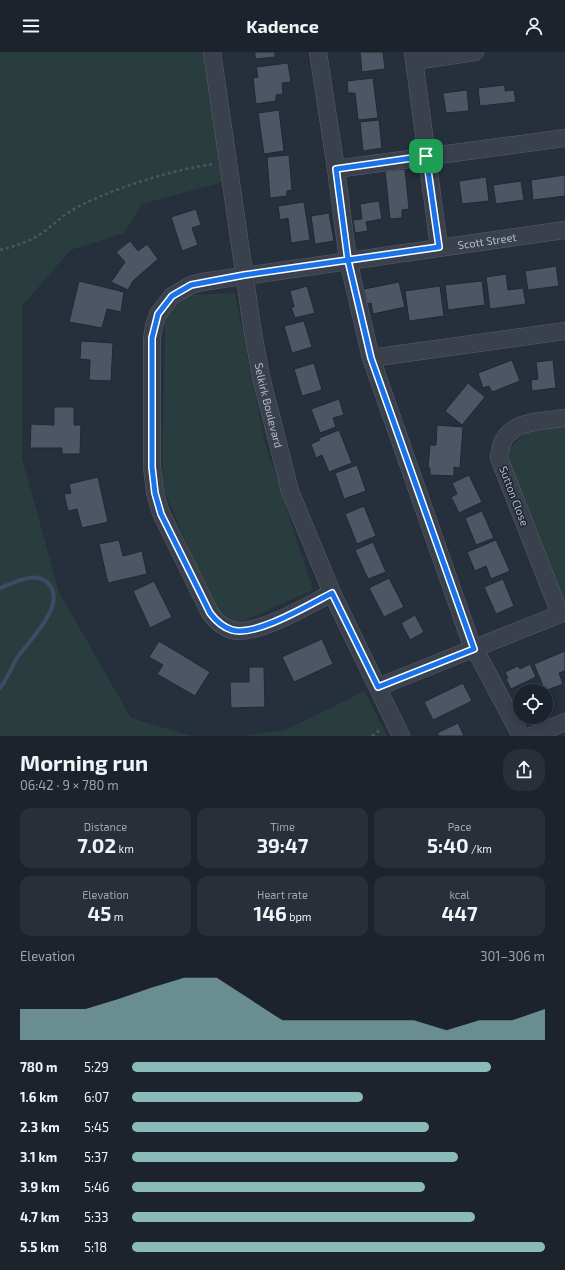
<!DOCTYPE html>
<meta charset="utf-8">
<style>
body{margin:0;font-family:"Exo 2",sans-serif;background:#292f39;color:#f1f3f6;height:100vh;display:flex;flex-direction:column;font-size:15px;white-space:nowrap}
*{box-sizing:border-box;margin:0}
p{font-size:13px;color:#a0a4aa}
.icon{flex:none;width:22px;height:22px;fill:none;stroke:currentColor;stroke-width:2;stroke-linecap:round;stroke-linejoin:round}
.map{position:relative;height:684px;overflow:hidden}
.side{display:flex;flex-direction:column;background:#1c232d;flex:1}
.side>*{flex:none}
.buttons{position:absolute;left:513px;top:632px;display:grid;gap:8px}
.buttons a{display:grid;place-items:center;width:40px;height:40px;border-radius:50%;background:#1c232d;box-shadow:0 2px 10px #0003,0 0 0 1px #3a4049;font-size:20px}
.pin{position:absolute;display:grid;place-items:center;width:34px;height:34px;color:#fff;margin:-17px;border-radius:8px;box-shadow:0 2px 6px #0006}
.round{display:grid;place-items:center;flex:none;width:42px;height:42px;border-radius:16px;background:#292f39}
.head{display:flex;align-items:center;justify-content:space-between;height:68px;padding:0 20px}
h1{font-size:22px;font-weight:700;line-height:30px}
.figures{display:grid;grid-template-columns:repeat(3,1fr);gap:6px;height:68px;padding:4px 20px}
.figures div{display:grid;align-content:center;border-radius:10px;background:#292f39;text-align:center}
.figures b{font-size:20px;font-weight:700}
.figures small{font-size:11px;font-weight:400}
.figures p{font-size:11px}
.chart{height:112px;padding:8px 20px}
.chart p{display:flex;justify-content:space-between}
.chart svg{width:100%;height:72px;margin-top:4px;fill:#8bbbb9;opacity:.7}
ul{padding:0 20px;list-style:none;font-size:13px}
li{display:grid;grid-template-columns:64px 48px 1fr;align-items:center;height:30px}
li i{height:10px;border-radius:5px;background:#8bbbb9}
header{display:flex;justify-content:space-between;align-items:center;height:52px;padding:0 20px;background:#1c232d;font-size:18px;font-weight:700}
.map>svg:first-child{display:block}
.green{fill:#293c3e}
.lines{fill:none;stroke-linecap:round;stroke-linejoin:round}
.stream{stroke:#3d4c64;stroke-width:4}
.building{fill:#4c5665;stroke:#212834}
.minor-casing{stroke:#585f6b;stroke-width:18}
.path{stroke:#48595c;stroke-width:2.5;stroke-dasharray:3 3;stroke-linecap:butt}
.minor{stroke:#3a414d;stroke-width:17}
.route-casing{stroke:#fff;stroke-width:8}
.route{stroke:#1a73e8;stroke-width:5}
.labels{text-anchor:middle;stroke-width:3;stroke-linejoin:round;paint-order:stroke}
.street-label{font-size:11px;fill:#b6bcc8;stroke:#1f2632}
</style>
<header><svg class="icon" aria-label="menu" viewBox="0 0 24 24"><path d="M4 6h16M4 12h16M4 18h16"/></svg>Kadence<svg class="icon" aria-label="person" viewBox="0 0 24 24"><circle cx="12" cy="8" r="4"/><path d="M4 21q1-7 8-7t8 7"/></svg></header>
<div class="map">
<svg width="565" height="684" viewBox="0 0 565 684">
<rect width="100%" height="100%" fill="#262f3c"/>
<path class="green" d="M0 0H212L231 128 142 152 124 181 71 198 22 254V406L59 540 131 666 192 684H0Z
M235 241 265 390 313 538 237 572 213 553 162 434 165 263 188 243Z
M565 374V547H564L504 403 526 380Z
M365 639 387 684H242L285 678Z"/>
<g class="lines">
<path class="stream" d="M0 536C13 531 34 519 47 530 70 551 28 589 17 606 11 616 7 627 0 636"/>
</g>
<path class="building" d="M255 0H275V5L255 7Z
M360 0H383L385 17 362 20Z
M288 11 291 30 282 31 283 42 276 43V49L256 52 253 26 258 25 256 15Z
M373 26 378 66 358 68 355 41H348L347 29Z
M505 33V39L514 38 516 50 480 54 478 36Z
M467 38 469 59 446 61 443 41Z
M279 58 284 99 264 102 258 61Z
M379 68 382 96 363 99 360 70Z
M289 103 292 138 287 139V144L270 146 267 105Z
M405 117 409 157 402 158V166L390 167 385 119Z
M565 123V144L533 148 531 128Z
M486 125 489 149 462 152 459 129Z
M521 129 524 148 496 152 493 133Z
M379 149 382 167 366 170 368 179 355 181 353 168 362 167 360 152Z
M304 150 310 188 291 191 288 166 280 168 278 154Z
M196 157 201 173 192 176 198 193 182 199 171 165Z
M329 161 334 189 315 192 311 164Z
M130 189 138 199 147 192 158 207 133 229 128 238 111 230 125 210 116 200Z
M556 214 559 234 528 238 525 219Z
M506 222 508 238 523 236 526 252 490 257 486 225Z
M79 229 124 240 121 260 107 257 102 276 69 270Z
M482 229 485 253 448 258 445 233Z
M399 230 405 255 373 262 371 251 367 252 364 237Z
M307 234 315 261 295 266 291 255H294L290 239Z
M440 234 444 264 409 269 405 239Z
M304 269 312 295 292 301 284 274Z
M81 289 113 291 111 329 89 328 90 308 80 307Z
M512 308 520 329 492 340 489 334 483 336 478 321Z
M553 308 556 336 532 339 531 328 538 327 536 310Z
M314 311 322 338 302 344 294 317Z
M468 331 485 345 462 373 445 359Z
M339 347 344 363 333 366 336 375 320 381 311 357Z
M54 355H74V373H81L80 402H62V396H30L31 372 54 373Z
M437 373 463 375 460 416 454 415V424L430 423V416L428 415 430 393H436Z
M339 378 352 411 329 420 322 403 316 406 311 392 320 388 319 386Z
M357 413 366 439 344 447 335 421Z
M469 423 482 450 459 461 451 445 457 442 452 431Z
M98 425 108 470 82 476 77 457 68 459 64 442 71 441 69 432Z
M364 454 376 484 357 492 345 462Z
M482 459 494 486 476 493 465 466Z
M119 488 123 504 142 499 147 522 108 531 99 492Z
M496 488 510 519 491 527 486 514 475 519 467 500Z
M373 490 386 520 368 527 355 498Z
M389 526 404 555 384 565 369 536Z
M503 527 514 554 496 562 484 535Z
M154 529 172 565 150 576 133 539Z
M415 563 424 580 410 588 401 571Z
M322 587 333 612 294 630 282 605Z
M159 589 210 620 195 644 157 622 163 613 149 605Z
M565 599V619L559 621 563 632 545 639 534 612Z
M530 612 536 625 511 637 506 627 508 626 505 620 518 614 520 617Z
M249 615H264L265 655 231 656 230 630H249Z
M463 631 472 649 433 668 424 650Z
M458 671 464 684H439L437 681Z"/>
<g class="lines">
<g class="minor-casing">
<g id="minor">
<path id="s1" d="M212 0 253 282 262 329 290 439 332 541 401 684"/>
<path d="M318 0 336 117 348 208 371 306 470 588 521 684"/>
<path d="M413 0 439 195"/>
<path d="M414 9 475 0"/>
<path d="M336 117 565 86"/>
<path d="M371 306 565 279"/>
<path id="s2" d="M332 541C310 552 256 585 232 578 222 575 216 569 210 561L161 461 155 441 152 415V286L154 274 158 262 172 244 191 233 202 230 565 178"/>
<path d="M560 562 499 406C501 368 536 370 565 366"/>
<path d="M378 635 565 560"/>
<path d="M531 684 565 670"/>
</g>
</g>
<path class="path" d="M0 198C15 194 29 190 42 181 52 174 60 166 69 160 103 139 174 117 214 112
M372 684 381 677"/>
<use href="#minor" class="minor"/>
</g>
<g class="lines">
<g class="route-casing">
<path id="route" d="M426 104 336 117 348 208 244 223 191 233 172 244 158 262 152 286V415L155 441 161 462 210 561C216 569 222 575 232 578 256 585 310 552 332 541L378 635 474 597 371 306 348 208 439 195 426 104"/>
</g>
<use href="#route" class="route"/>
</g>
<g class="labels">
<g class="street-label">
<text dy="4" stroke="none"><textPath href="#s2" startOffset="793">Scott Street</textPath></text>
<text dy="4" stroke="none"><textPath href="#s1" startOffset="358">Selkirk Boulevard</textPath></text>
<text transform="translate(514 444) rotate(69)" y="4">Sutton Close</text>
</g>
</g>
</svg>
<div class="buttons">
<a><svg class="icon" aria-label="locate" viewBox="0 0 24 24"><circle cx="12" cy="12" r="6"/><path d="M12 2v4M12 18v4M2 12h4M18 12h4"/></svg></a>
</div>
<div class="pin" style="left:426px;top:104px;background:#1e9e55"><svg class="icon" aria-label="arrive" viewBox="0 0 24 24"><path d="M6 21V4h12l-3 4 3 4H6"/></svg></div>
</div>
<section class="side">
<div class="head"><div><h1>Morning run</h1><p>06:42 · 9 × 780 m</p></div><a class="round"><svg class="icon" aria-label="share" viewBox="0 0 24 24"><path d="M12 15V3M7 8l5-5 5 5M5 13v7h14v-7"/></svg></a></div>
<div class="figures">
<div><p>Distance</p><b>7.02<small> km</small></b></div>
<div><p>Time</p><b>39:47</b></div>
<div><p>Pace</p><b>5:40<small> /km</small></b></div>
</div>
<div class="figures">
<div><p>Elevation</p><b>45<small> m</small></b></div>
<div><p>Heart rate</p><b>146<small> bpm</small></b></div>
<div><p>kcal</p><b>447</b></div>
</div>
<div class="chart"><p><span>Elevation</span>301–306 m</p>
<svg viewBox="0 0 160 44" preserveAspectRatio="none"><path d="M0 44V25L10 25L20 25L30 19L40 12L50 6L60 6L70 19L80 32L90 32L100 32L110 32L120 32L130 38L140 32L150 32L160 25V44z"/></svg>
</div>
<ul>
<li><b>780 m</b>5:29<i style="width:87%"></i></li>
<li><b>1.6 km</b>6:07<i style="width:56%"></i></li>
<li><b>2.3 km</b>5:45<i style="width:72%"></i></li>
<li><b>3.1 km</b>5:37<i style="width:79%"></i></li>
<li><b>3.9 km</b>5:46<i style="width:71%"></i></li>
<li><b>4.7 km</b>5:33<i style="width:83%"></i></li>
<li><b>5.5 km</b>5:18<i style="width:100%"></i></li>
</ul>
</section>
